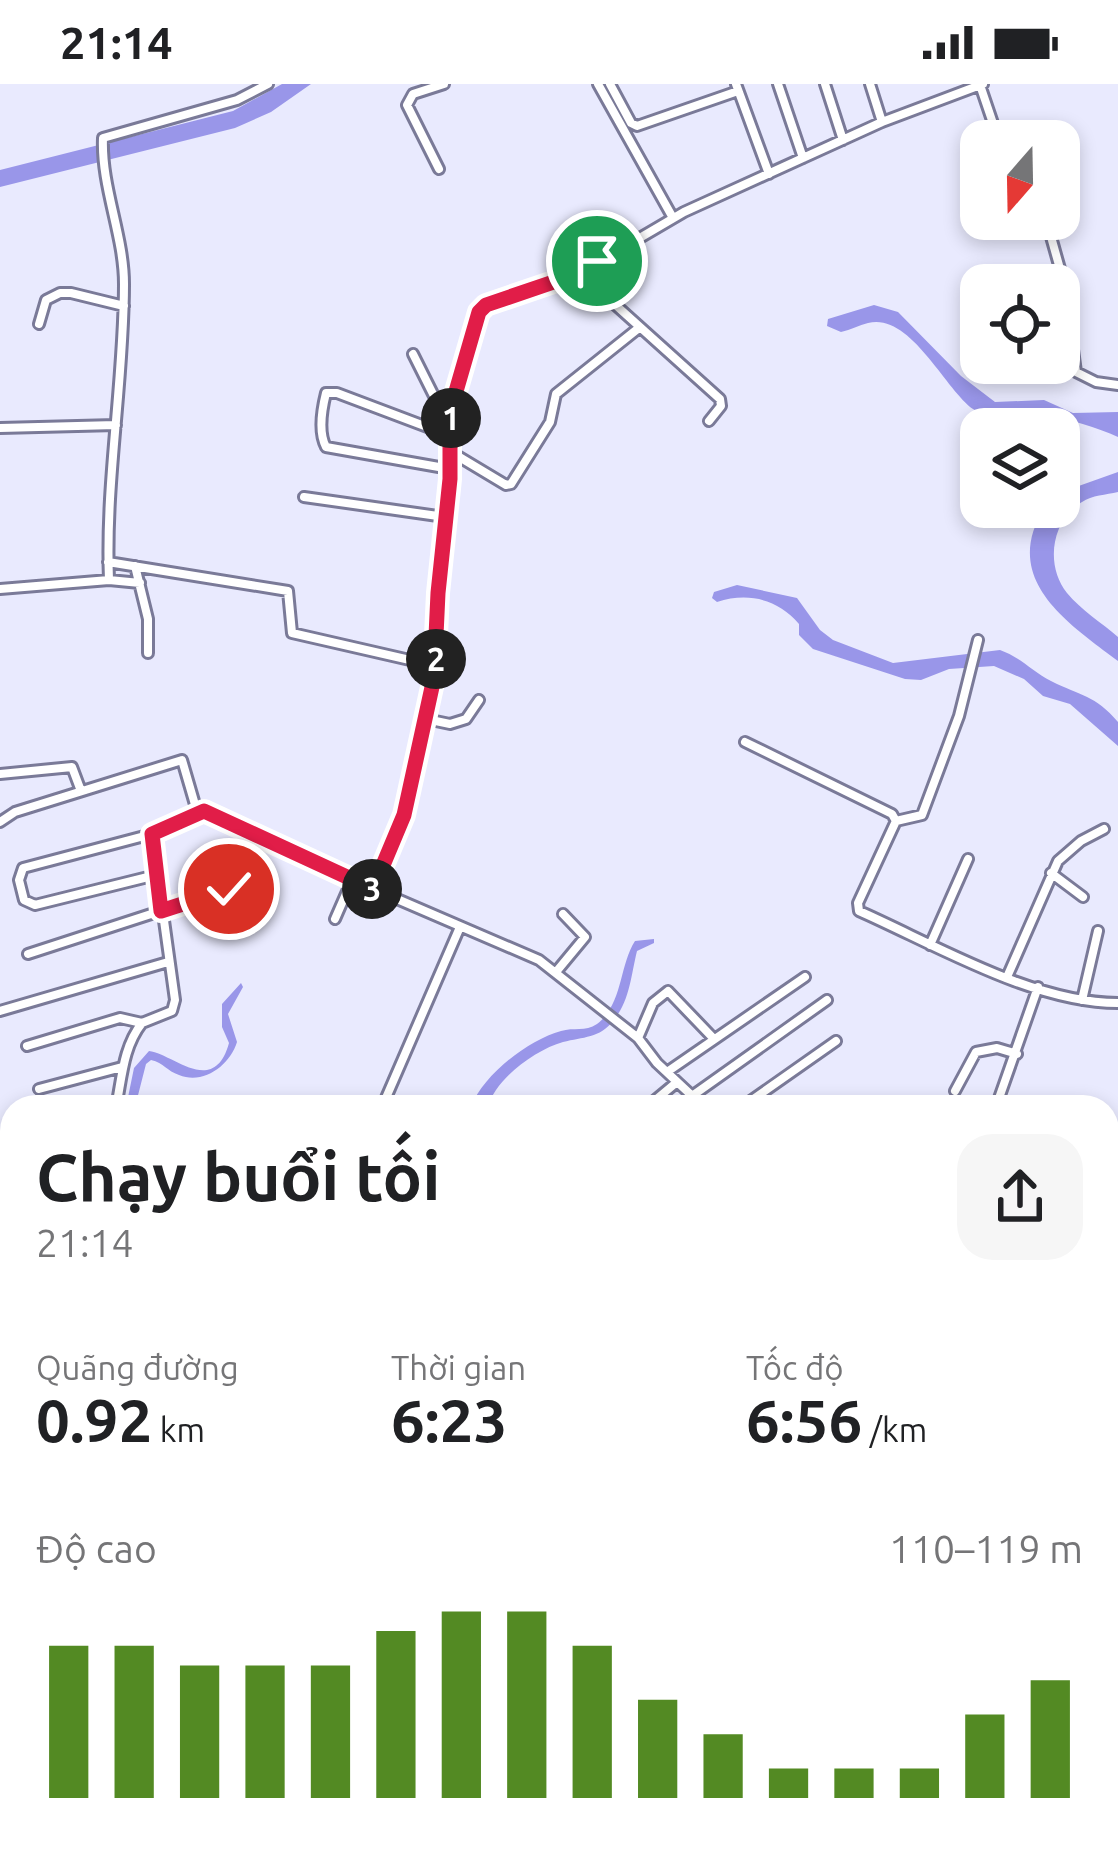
<!DOCTYPE html>
<html lang="vi">
<meta charset="utf-8">
<style>
body{margin:0;font-family:Ubuntu,sans-serif;background:#f6f6f6;color:#202124;height:100vh;display:flex;flex-direction:column;font-size:45px;white-space:nowrap}
*{box-sizing:border-box;margin:0}
p{font-size:39px;color:#757577}
.icon{flex:none;width:66px;height:66px;fill:none;stroke:currentColor;stroke-width:2;stroke-linecap:round;stroke-linejoin:round}
.map{position:relative;flex:1;overflow:hidden}
.drawer{position:absolute;left:0px;top:1011px;width:1119px;height:771px;display:flex;flex-direction:column;background:#fff;border-radius:36px 36px 0 0;box-shadow:0 6px 18px #0003}
.drawer>*{flex:none}
.needle{width:78px;rotate:200deg}
.controls{position:absolute;left:960px;top:36px;display:grid;gap:24px}
.controls a{display:grid;place-items:center;width:120px;height:120px;border-radius:24px;background:#fff;box-shadow:0 6px 18px #0003;font-size:60px}
.pin{position:absolute;display:grid;place-items:center;width:102px;height:102px;color:#fff;margin:-51px;border:6px solid #fff;border-radius:50%;box-shadow:0 3px 12px #0007}
.km{position:absolute;width:60px;height:60px;margin:-30px;border-radius:50%;background:#222;color:#fff;font-size:33px;line-height:60px;text-align:center}
.round{display:grid;place-items:center;flex:none;width:126px;height:126px;border-radius:36px;background:#f6f6f6}
.summary{display:flex;align-items:center;justify-content:space-between;height:204px;padding:0 36px}
h1{font-size:66px;font-weight:700;line-height:90px}
.figures{display:grid;grid-template-columns:repeat(3,1fr);gap:18px;height:204px;padding:12px 36px}
.figures div{display:grid;align-content:center}
.figures b{font-size:60px;font-weight:700}
.figures small{font-size:33px;font-weight:400}
.figures p{font-size:33px}
.chart{height:336px;padding:24px 36px}
.chart p{display:flex;justify-content:space-between}
.chart svg{width:100%;height:216px;margin-top:12px;stroke:#538a23;stroke-width:6}
.status{display:flex;justify-content:space-between;align-items:center;height:84px;padding:0 60px;background:#fff;direction:ltr}
.status svg{height:33px;fill:currentColor}
.map>svg:first-child{display:block}
.water{fill:#9996e9}
.lines{fill:none;stroke-linecap:round;stroke-linejoin:round}
.street-casing{stroke:#7a7a98;stroke-width:14}
.street{stroke:#fff;stroke-width:8}
.route-casing{stroke:#fff;stroke-width:24}
.route{stroke:#e11d48;stroke-width:15}
</style>
<div class="status"><b>21:14</b><svg viewBox="0 0 49 12"><path d="M0 12V9h3v3zM5 12V6h3v6zM10 12V3h3v9zM15 12V0h3v12zM26 1h20v11H26zM47 4h2v5h-2z"/></svg></div>
<div class="map">
<svg width="1118" height="1780" viewBox="0 0 1118 1780">
<rect width="100%" height="100%" fill="#e9eafe"/>
<path class="water" d="M282 0H311L271 28 235 44 0 103V86L233 27Z
M874 221 898 228 961 292 995 318 1044 316 1073 329 1118 328V353C1098 344 1068 334 1046 332 1019 330 998 343 973 325 945 305 910 228 868 239 859 241 851 246 841 248L827 242 828 235Z
M1118 388V408C1106 411 1092 411 1082 418 1051 436 1045 482 1067 509 1081 526 1102 539 1118 553V577C1068 539 999 495 1045 423H1059V409Z
M737 501 797 514 820 546 833 556 893 579 1000 566C1020 573 1033 588 1051 597 1081 612 1095 611 1118 638V662L1070 620 1043 612 1024 595 994 582 949 585 921 596 905 595 813 565 799 551V540C778 515 748 508 717 518L712 514 714 508Z
M654 855V859L637 867C631 891 630 917 613 937 600 954 583 953 563 958 535 966 495 995 488 1023H471C483 991 528 956 561 947 574 943 585 948 597 940 623 920 619 882 635 857Z
M241 899 243 903 228 930 237 958C230 981 204 1001 179 991 167 987 164 979 151 976L146 980 135 1023H126L134 984 149 967C172 969 214 1014 229 959L222 943V920Z"/>
<g class="lines">
<g class="street-casing">
<path id="street" d="M598 0 673 134
M610 0 631 39 637 42 738 7
M736 0 769 90
M778 0 803 74
M825 0 843 56
M870 0 882 38
M980 1 999 57
M439 85 407 21 413 10 444 0
M1046 135 1064 199 1076 288 1096 298 1118 301
M580 189 684 128 882 38 983 0
M39 240 46 216 60 209H71L124 222
M413 270 439 322 450 328
M0 344 116 341
M451 368 506 401 511 400 550 338 556 310 640 243
M450 385 326 363C318 348 322 325 326 309H337L451 352
M304 413 445 433
M108 478 288 507 292 549 436 582
M135 482 148 535V569
M109 496 140 499
M0 505 109 496C105 397 124 299 124 200 124 151 101 103 103 54L237 16 268 0
M426 635 450 640 466 635 479 616
M745 658 892 730 896 737
M0 690 72 683 81 707
M896 737 858 819 859 827C936 861 1033 919 1118 919
M896 737 922 731 959 632 978 556
M0 738 15 728 182 676 196 724 288 768 539 876 638 954 657 979 704 1023
M152 750 23 784 19 796 24 816 35 821 156 791
M1051 789 1083 813
M373 805 404 731 434 594 438 509 450 395V328L481 224 580 189 720 315 721 322 709 337
M335 835 352 796
M930 861 968 775
M28 870 228 805
M556 888 585 853 563 830
M1007 893 1058 777 1081 757 1104 745
M1082 916 1098 847
M0 927 168 878
M638 954 653 919 668 907 714 955
M27 962 120 934 142 939 172 927 175 916 152 750 202 728
M667 988 805 893
M39 1005 122 983
M955 1007 976 968 997 964 1017 970
M692 1012 827 916
M998 1017 1038 903
M116 1023C122 994 123 963 142 939
M382 1023 460 843
M647 1023 677 998
M742 1023 836 957
M0 1190 12 1187
M1115 1260 1118 1243
M1107 1384 1118 1386
M1107 1543 1118 1551
M1107 1559 1114 1548
M0 1580 12 1582
M1107 1719 1118 1705
M439 1770 441 1780
M597 1770H603
M928 1770 932 1773 938 1770
M1048 1770 1059 1780
M80 1773 95 1780
M226 1780 230 1770
M369 1780 371 1770
M1007 1780 1012 1770"/>
</g>
<use href="#street" class="street"/>
</g>
<g class="lines">
<g class="route-casing">
<path id="route" d="M229 805 161 827 152 750 204 727 373 805 404 731 434 594 438 509 450 395V328L479 228 486 221 580 189 597 177"/>
</g>
<use href="#route" class="route"/>
</g>
</svg>
<div class="controls">
<a><svg class="needle" viewBox="-14 -14 28 28"><path d="M0-13l5 13h-10z" fill="#e53935"/><path d="M0 13l5-13h-10z" fill="#757577"/></svg></a>
<a><svg class="icon" aria-label="locate" viewBox="0 0 24 24"><circle cx="12" cy="12" r="6"/><path d="M12 2v4M12 18v4M2 12h4M18 12h4"/></svg></a>
<a><svg class="icon" aria-label="layers" viewBox="0 0 24 24"><path d="M12 4l9 5-9 5-9-5zM3 14l9 5 9-5"/></svg></a>
</div>
<div class="pin" style="left:597px;top:177px;background:#1e9e55"><svg class="icon" aria-label="arrive" viewBox="0 0 24 24"><path d="M6 21V4h12l-3 4 3 4H6"/></svg></div>
<div class="pin" style="left:229px;top:805px;background:#d93025"><svg class="icon" aria-label="check" viewBox="0 0 24 24"><path d="M5 12l5 5 9-10"/></svg></div>
<b class="km" style="left:451px;top:334px">1</b>
<b class="km" style="left:436px;top:575px">2</b>
<b class="km" style="left:372px;top:805px">3</b>
<section class="drawer">
<div class="summary"><div><h1>Chạy buổi tối</h1><p>21:14</p></div><a class="round"><svg class="icon" aria-label="share" viewBox="0 0 24 24"><path d="M12 15V3M7 8l5-5 5 5M5 13v7h14v-7"/></svg></a></div>
<div class="figures">
<div><p>Quãng đường</p><b>0.92<small> km</small></b></div>
<div><p>Thời gian</p><b>6:23</b></div>
<div><p>Tốc độ</p><b>6:56<small> /km</small></b></div>
</div>
<div class="chart"><p><span>Độ cao</span>110–119 m</p>
<svg viewBox="0 0 160 44" preserveAspectRatio="none"><path d="M5 44V13M15 44V13M25 44V17M35 44V17M45 44V17M55 44V10M65 44V6M75 44V6M85 44V13M95 44V24M105 44V31M115 44V38M125 44V38M135 44V38M145 44V27M155 44V20"/></svg>
</div>
</section>
</div>
